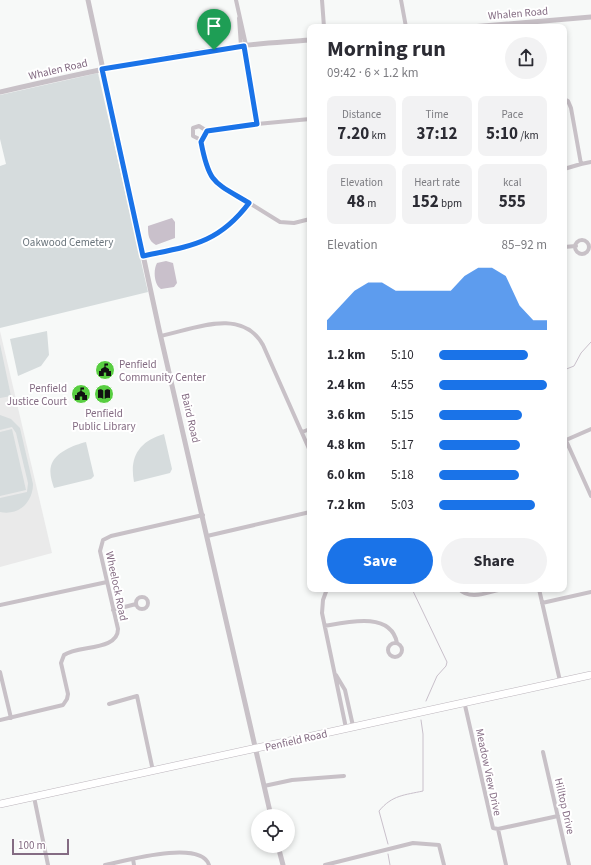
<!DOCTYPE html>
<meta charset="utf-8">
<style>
body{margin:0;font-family:"Source Sans 3",sans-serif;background:#f2f2f3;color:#2b2b33;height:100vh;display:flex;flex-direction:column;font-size:15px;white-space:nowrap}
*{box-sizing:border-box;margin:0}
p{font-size:13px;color:#7c7c81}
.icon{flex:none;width:22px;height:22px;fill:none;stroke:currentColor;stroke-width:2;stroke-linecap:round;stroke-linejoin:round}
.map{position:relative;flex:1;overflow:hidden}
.side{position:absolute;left:307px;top:24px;width:260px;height:568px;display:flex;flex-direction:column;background:#fff;border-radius:8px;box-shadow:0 2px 6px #0003}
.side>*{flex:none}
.fabs{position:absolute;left:251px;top:809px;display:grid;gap:8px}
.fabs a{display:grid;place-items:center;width:44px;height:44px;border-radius:50%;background:#fff;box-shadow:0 2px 6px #0003;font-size:20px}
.scale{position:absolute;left:12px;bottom:10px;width:57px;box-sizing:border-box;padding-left:4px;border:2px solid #846c83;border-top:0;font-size:11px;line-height:14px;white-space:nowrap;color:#846c83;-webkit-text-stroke:3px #fff;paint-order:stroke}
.pin{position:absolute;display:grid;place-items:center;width:34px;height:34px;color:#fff;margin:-41px -17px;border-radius:50% 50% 50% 0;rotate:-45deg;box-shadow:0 0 4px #0007}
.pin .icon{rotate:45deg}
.round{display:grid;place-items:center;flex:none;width:42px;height:42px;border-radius:21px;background:#f2f2f3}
.headline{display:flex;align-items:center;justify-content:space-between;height:68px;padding:0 20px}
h1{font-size:22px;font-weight:700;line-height:30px}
.figures{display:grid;grid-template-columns:repeat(3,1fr);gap:6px;height:68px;padding:4px 20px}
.figures div{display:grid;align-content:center;border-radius:8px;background:#f2f2f3;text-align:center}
.figures b{font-size:17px;font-weight:700}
.figures small{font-size:11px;font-weight:400}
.figures p{font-size:11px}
.chart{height:112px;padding:8px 20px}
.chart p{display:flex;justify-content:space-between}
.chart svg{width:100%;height:72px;margin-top:4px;fill:#1a73e8;opacity:.7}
.primary-button{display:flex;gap:8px;margin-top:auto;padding:8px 20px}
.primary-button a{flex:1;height:46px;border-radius:24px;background:#1a73e8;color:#fff;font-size:16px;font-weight:700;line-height:46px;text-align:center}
.primary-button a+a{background:#f2f2f3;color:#2b2b33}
ul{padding:0 20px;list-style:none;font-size:13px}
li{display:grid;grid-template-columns:64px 48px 1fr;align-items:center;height:30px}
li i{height:10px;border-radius:5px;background:#1a73e8}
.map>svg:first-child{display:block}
.built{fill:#eaeaea}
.green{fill:#d6dcdd}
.water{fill:#c9c0cb}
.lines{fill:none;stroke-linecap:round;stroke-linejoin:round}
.stream{stroke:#c9c0cb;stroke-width:1}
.primary-casing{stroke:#bcb5bc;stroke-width:8}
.minor{stroke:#c8c1c7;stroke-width:4}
.tertiary{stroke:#c8c1c7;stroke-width:5}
.primary{stroke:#fff;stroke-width:7}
.route-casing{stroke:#fff;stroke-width:8}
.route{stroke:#1a73e8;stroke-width:5}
.labels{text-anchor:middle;stroke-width:4;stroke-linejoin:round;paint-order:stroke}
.street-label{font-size:11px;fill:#846c83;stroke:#fff}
.park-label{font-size:11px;fill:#6a757c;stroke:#fff}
.poi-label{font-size:11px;fill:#846c83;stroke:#fff;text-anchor:start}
</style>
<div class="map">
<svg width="591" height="865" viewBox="0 0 591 865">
<rect width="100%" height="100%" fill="#f7f9f8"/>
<path class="built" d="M0 331 52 553 0 567Z"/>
<path class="green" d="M98 73 148 292 0 328V166L6 164 0 139V95Z
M47 331 49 355 41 366 18 376 10 339Z
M0 344 11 396 0 398Z
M0 415 11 419 20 428 33 484C33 502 19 516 0 512V498L27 492 28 483 16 433 12 427 0 430Z
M12 429 26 490 0 496V432Z
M164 434 172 469 170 473 134 482C129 456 140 441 164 434Z
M86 442 94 476 91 479 54 488C52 482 49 473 51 466 55 452 74 445 86 442Z"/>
<path class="water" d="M172 218 175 222V238L156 245C148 241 148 234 148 226Z
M166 261 173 263 177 283 174 287 161 289C154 285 153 270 157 263Z"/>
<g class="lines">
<path class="stream" d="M564 370 574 366 581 353 591 342
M412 589 447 662 446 666 437 676 426 701
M388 844 379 811C392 795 405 795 423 791V734L421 720
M388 854 390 865"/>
<g class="primary-casing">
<path id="primary" d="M0 804 591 675"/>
</g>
<path class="minor" d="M236 0 246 45
M322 0 324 27
M401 0 406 27
M239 18 241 46
M244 46 257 124
M564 99 568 101 571 108 581 164 564 169
M310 119 257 124 209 130 205 132 201 142 209 173 222 186 280 222 294 223 310 219
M201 140 193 136V128L199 126 207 131
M581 164 591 162
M575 247a7 7 0 1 1 14 0a7 7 0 1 1-14 0Z
M564 247 576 246
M143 256C190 246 218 245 249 203
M161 336C194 329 242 307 263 345L310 451
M302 432 310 429
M564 436 591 496
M566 440 591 429
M207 536 310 512
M327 589 323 600 322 613 346 728
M459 589C470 601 488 592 502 589
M539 589 560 681
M136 603a6 6 0 1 1 12 0a6 6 0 1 1-12 0Z
M542 603 591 592
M0 605 107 582
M113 610 136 604
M325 626C347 622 391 611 397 643
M388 650a7 7 0 1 1 14 0a7 7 0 1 1-14 0Z
M0 672 11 718
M336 675 345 690 353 726
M464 701 493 828 498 829 558 816
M109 704 137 696 153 771
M0 720 63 705 67 699 68 694 61 663 64 655C78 645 118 651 118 629L100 551 103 540 111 536 203 515
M543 752 569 865
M264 786 292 780 344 776
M34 797 48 865
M498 829 506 865
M133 859 134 865
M105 865C124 861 201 839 209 865
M325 865 413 843 439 845 444 865"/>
<path class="tertiary" d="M88 0 159 329 271 816
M471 27 591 17
M0 92C79 74 159 56 240 46 263 43 287 42 310 40
M278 846 283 865"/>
<use href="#primary" class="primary"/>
</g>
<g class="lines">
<g class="route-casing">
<path id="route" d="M244 46 257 124 207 131 201 142C209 184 214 182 249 203 218 244 190 246 143 256L102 69Z"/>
</g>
<use href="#route" class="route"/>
</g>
<defs>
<g id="civic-disc" transform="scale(1)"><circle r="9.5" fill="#58ce41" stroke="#fff"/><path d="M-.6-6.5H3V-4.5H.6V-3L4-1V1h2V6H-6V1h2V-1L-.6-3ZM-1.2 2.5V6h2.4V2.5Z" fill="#111"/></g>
<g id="library-disc" transform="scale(1)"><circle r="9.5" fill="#58ce41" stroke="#fff"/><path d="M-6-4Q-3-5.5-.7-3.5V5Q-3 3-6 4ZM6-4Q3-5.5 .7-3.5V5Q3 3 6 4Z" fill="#111"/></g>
</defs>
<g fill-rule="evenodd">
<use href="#civic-disc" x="105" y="370"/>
<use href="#civic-disc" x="81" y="394"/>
<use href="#library-disc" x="104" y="394"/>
</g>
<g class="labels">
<g class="street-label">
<text transform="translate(518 13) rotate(-5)" y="4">Whalen Road</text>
<text transform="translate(58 69) rotate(-13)" y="4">Whalen Road</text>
<text transform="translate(191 418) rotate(77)" y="4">Baird Road</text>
<text transform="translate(117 586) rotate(78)" y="4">Wheelock Road</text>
<text transform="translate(296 740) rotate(-13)" y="4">Penfield Road</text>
<text transform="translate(489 772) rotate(78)" y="4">Meadow View Drive</text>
<text transform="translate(565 806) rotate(77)" y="4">Hilltop Drive</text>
</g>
<g class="park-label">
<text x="68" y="246">Oakwood Cemetery</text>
</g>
<g class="poi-label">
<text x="119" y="368">Penfield<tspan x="119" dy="13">Community Center</tspan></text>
<text x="67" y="392" text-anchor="end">Penfield<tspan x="67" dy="13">Justice Court</tspan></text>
<text x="104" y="417" text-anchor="middle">Penfield<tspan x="104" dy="13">Public Library</tspan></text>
</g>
</g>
</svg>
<div class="fabs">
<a><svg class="icon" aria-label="locate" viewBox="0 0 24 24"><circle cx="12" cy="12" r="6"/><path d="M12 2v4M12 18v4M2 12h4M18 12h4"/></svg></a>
</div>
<div class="scale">100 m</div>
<div class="pin" style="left:214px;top:50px;background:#1e9e55"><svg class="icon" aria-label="arrive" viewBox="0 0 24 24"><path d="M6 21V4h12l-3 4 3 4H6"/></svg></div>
<section class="side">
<div class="headline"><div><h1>Morning run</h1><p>09:42 · 6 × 1.2 km</p></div><a class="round"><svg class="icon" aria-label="share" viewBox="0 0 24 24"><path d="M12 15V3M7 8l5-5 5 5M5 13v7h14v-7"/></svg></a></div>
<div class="figures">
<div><p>Distance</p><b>7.20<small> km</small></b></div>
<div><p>Time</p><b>37:12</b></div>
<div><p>Pace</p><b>5:10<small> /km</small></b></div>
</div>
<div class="figures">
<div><p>Elevation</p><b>48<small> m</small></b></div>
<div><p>Heart rate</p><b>152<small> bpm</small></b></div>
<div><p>kcal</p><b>555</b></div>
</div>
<div class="chart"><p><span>Elevation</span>85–92 m</p>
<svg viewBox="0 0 160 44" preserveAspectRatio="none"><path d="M0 44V38L10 29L20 20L30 15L40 15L50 20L60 20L70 20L80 20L90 20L100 11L110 6L120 6L130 11L140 29L150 38L160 38V44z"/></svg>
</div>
<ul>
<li><b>1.2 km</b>5:10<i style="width:82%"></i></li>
<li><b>2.4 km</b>4:55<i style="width:100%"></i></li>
<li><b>3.6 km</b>5:15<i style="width:77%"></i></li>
<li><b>4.8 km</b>5:17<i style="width:75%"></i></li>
<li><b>6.0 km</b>5:18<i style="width:74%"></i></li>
<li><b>7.2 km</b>5:03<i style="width:89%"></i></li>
</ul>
<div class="primary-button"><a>Save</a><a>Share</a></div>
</section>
</div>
